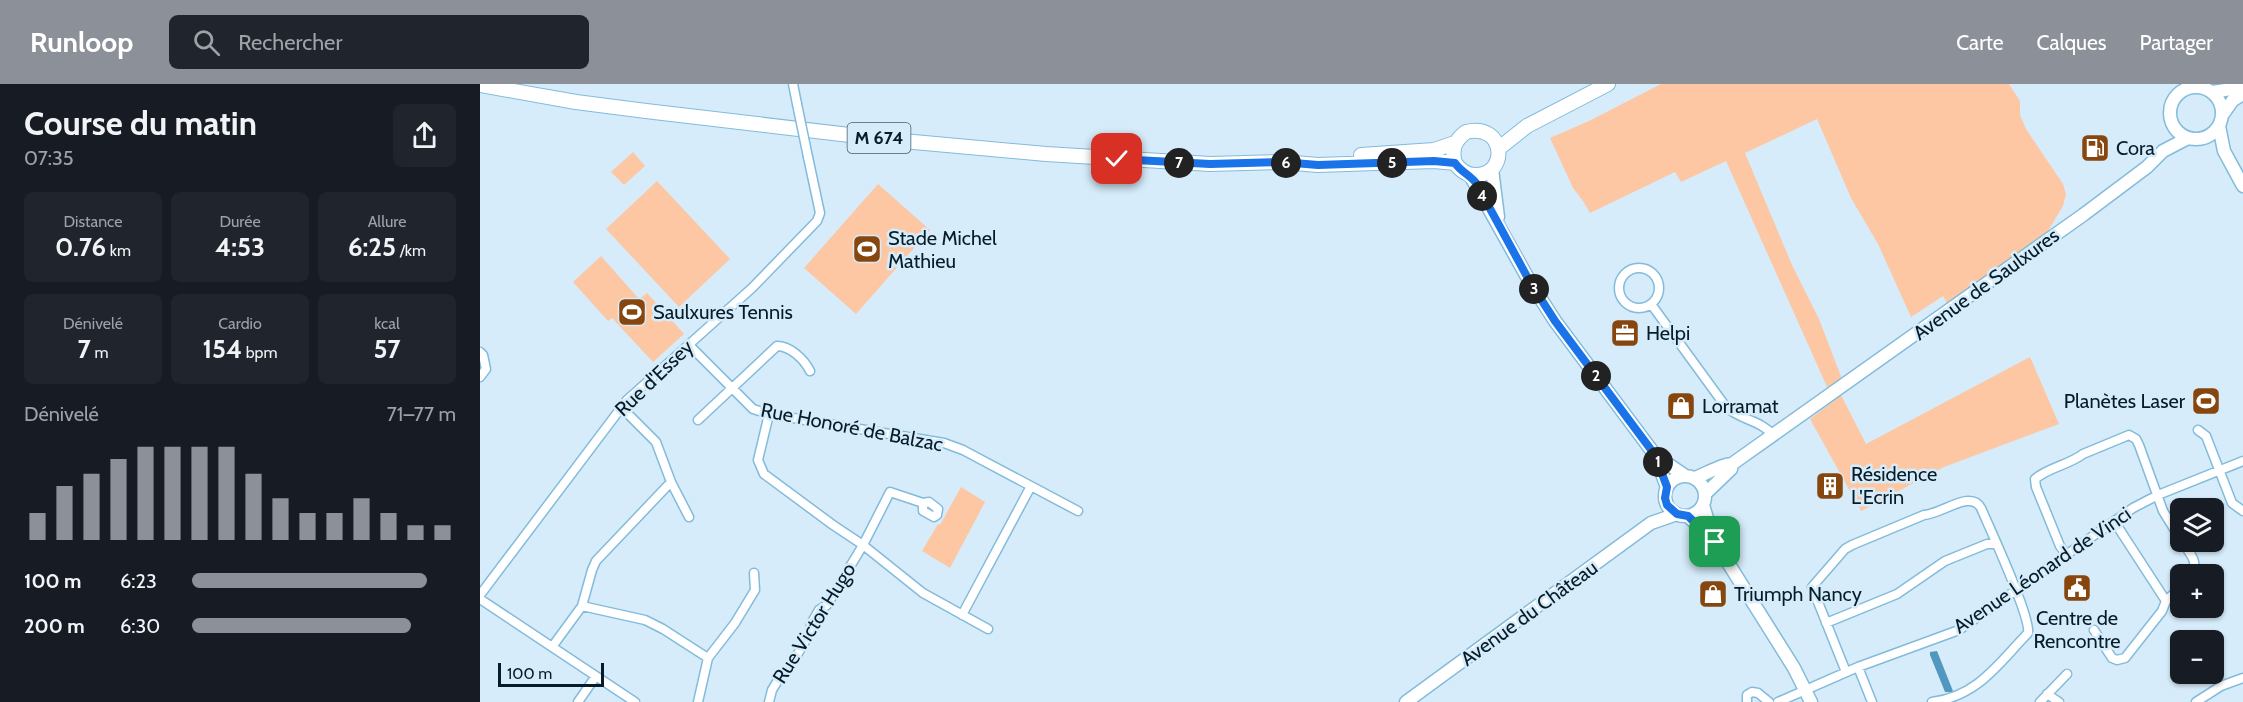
<!DOCTYPE html>
<html lang="fr">
<meta charset="utf-8">
<style>
body{margin:0;font-family:Cabin,sans-serif;background:#20242c;color:#f1f3f6;height:100vh;display:flex;flex-direction:column;font-size:22px;white-space:nowrap}
*{box-sizing:border-box;margin:0}
p{font-size:20px;color:#9ea1a6}
.icon{flex:none;width:33px;height:33px;fill:none;stroke:currentColor;stroke-width:2;stroke-linecap:round;stroke-linejoin:round}
.map{position:relative;flex:1;overflow:hidden}
.panel{display:flex;flex-direction:column;background:#171b24;width:480px}
.panel>*{flex:none}
.controls{position:absolute;left:1690px;top:414px;display:grid;gap:12px}
.controls a{display:grid;place-items:center;width:54px;height:54px;border-radius:9px;background:#171b24;box-shadow:0 2px 4px #0004;font-size:30px}
.scale{position:absolute;left:18px;bottom:15px;width:106px;box-sizing:border-box;padding-left:6px;border:3px solid #061d29;border-top:0;font-size:16px;line-height:21px;white-space:nowrap;color:#061d29;-webkit-text-stroke:4px #d6ecfa;paint-order:stroke}
.pin{position:absolute;display:grid;place-items:center;width:51px;height:51px;color:#fff;margin:-26px;border-radius:12px;box-shadow:0 3px 9px #0006}
.km{position:absolute;width:30px;height:30px;margin:-15px;border-radius:50%;background:#222;color:#fff;font-size:16px;line-height:30px;text-align:center}
.round{display:grid;place-items:center;flex:none;width:63px;height:63px;border-radius:9px;background:#20242c}
.summary{display:flex;align-items:center;justify-content:space-between;height:102px;padding:0 24px}
h1{font-size:33px;font-weight:700;line-height:45px}
.metrics{display:grid;grid-template-columns:repeat(3,1fr);gap:9px;height:102px;padding:6px 24px}
.metrics div{display:grid;align-content:center;border-radius:9px;background:#20242c;text-align:center}
.metrics b{font-size:26px;font-weight:700}
.metrics small{font-size:16px;font-weight:400}
.metrics p{font-size:16px}
.chart{height:168px;padding:12px 24px}
.chart p{display:flex;justify-content:space-between}
.chart svg{width:100%;height:108px;margin-top:6px;stroke:#8c9099;stroke-width:6}
ul{padding:0 24px;list-style:none;font-size:20px}
li{display:grid;grid-template-columns:96px 72px 1fr;align-items:center;height:45px}
li i{height:15px;border-radius:8px;background:#8c9099}
header{display:flex;align-items:center;gap:36px;box-sizing:border-box;height:84px;padding:0 30px;background:#8c9099;color:#fff}
header strong{font-size:28px}
nav{display:flex;gap:33px;margin-inline-start:auto;font-size:21px}
.search{width:420px;height:54px;background:#20242c;display:flex;align-items:center;gap:15px;box-sizing:border-box;padding:0 21px;border-radius:9px;color:#9ea1a6;font-size:22px}
main{display:flex;flex:1;min-height:0}
.map>svg:first-child{display:block}
.green{fill:#fdc7a4}
.water{fill:#5198bf}
.lines{fill:none;stroke-linecap:round;stroke-linejoin:round}
.street-casing{stroke:#83bbdb;stroke-width:11}
.secondary-casing{stroke:#83bbdb;stroke-width:15}
.primary-casing{stroke:#83bbdb;stroke-width:16}
.street{stroke:#fff;stroke-width:8}
.secondary{stroke:#fff;stroke-width:12}
.primary{stroke:#fff;stroke-width:14}
.street-bridge-casing{stroke:#83bbdb;stroke-width:11;stroke-linecap:butt}
.street-bridge{stroke:#fff;stroke-width:8}
.route-casing{stroke:#fff;stroke-width:12}
.route{stroke:#1a73e8;stroke-width:8}
.labels{text-anchor:middle;stroke-width:5;stroke-linejoin:round;paint-order:stroke}
.shield{fill:#d6ecfa;stroke:#445b68;stroke-width:1.5}
.shield-label{font-size:18px;font-weight:bold;fill:#061d29}
.poi-label{font-size:20px;fill:#061d29;stroke:#d6ecfa;text-anchor:start}
.street-label{font-size:20px;fill:#061d29;stroke:#d6ecfa}
</style>
<header>
<strong>Runloop</strong>
<div class="search"><svg class="icon" aria-label="search" viewBox="0 0 24 24"><circle cx="10" cy="10" r="6"/><path d="M15 15l6 6"/></svg>Rechercher</div>
<nav><a>Carte</a><a>Calques</a><a>Partager</a></nav>
</header>
<main>
<section class="panel">
<div class="summary"><div><h1>Course du matin</h1><p>07:35</p></div><a class="round"><svg class="icon" aria-label="share" viewBox="0 0 24 24"><path d="M12 15V3M7 8l5-5 5 5M5 13v7h14v-7"/></svg></a></div>
<div class="metrics">
<div><p>Distance</p><b>0.76<small> km</small></b></div>
<div><p>Durée</p><b>4:53</b></div>
<div><p>Allure</p><b>6:25<small> /km</small></b></div>
</div>
<div class="metrics">
<div><p>Dénivelé</p><b>7<small> m</small></b></div>
<div><p>Cardio</p><b>154<small> bpm</small></b></div>
<div><p>kcal</p><b>57</b></div>
</div>
<div class="chart"><p><span>Dénivelé</span>71–77 m</p>
<svg viewBox="0 0 160 44" preserveAspectRatio="none"><path d="M5 44V33M15 44V22M25 44V17M35 44V11M45 44V6M55 44V6M65 44V6M75 44V6M85 44V17M95 44V27M105 44V33M115 44V33M125 44V27M135 44V33M145 44V38M155 44V38"/></svg>
</div>
<ul>
<li><b>100 m</b>6:23<i style="width:89%"></i></li>
<li><b>200 m</b>6:30<i style="width:83%"></i></li>
</ul>
</section>
<div class="map">
<svg width="1763" height="618" viewBox="0 0 1763 618">
<rect width="100%" height="100%" fill="#d6ecfa"/>
<path class="green" d="M1181 0H1529L1540 17V31L1546 45 1583 100 1586 110 1583 122 1566 150 1468 221 1463 212 1431 233 1398 160 1371 114 1337 35 1265 69 1312 181 1339 235 1362 295 1348 305 1246 77 1201 98 1195 88 1110 129 1103 117 1093 104 1070 54 1111 36Z
M153 68 165 82 144 101 131 88Z
M177 97 250 175 199 223 126 145Z
M398 100 450 146 376 230 324 184Z
M121 172 159 215 167 209 204 250 173 278 132 234 128 237 93 198Z
M1550 273 1579 340 1464 383 1381 427 1330 335 1361 311 1386 360Z
M481 403 505 418 470 484 442 467 458 440 460 441Z"/>
<path class="water" d="M1457 567 1473 607 1472 608H1465L1450 571V568Z"/>
<g class="lines">
<g class="street-casing">
<path id="street" d="M313 0 317 20
M1139 204a20 20 0 1 1 40 0a20 20 0 1 1-40 0Z
M1171 220 1246 323C1261 336 1280 336 1293 351
M209 261 273 325 289 330 464 359 483 366 598 427
M0 268 3 271 6 285 0 293
M141 323 176 358 191 398 209 433
M289 330 278 376 284 390 353 441 383 461 443 509 508 545
M218 336 297 262C310 262 324 275 330 287
M1718 346 1726 352 1752 419 1763 427
M1634 437 1686 517
M1702 458C1709 468 1720 479 1711 490
M1586 470 1580 462 1556 403 1555 395C1569 383 1589 381 1603 370L1649 351 1656 355 1659 361 1683 427 1701 456
M0 511 147 316 272 204 337 137 340 129 328 73
M0 515 155 618
M102 522 165 536 183 545 228 574 218 618
M482 531 551 402
M1346 539 1417 510 1465 477 1507 460H1516
M1614 546 1632 574 1637 576 1645 574 1682 527 1686 517 1701 503
M72 563 102 522 112 486 116 477 191 398
M228 574 255 539 275 506 274 489
M1378 583 1392 618
M1366 588 1332 503 1365 465 1372 461 1444 431C1462 430 1491 405 1501 424 1510 445 1551 533 1548 549 1518 580 1498 612 1452 618
M1567 610 1579 618
M98 618 116 592
M289 618 292 606 300 593 307 588 330 549 331 540 339 526 347 521 383 461 410 408 443 419 449 418 458 425 457 431 454 433 443 427V419
M1267 618V611L1272 608 1278 609 1289 618
M1298 618 1378 583 1479 546 1653 424 1678 411 1763 377
M1560 618 1587 590
M1716 618 1741 602 1763 594"/>
</g>
<g class="secondary-casing">
<path id="secondary" d="M1690 29a26 26 0 1 1 52 0a26 26 0 1 1-52 0Z
M1733 8 1763 3
M1743 30 1753 16 1763 10
M1739 42 1744 67 1763 102
M1012 85 1018 133
M990 91 1050 198 1075 237 1175 371 1187 403
M1176 372 1204 391
M1185 412a20 20 0 1 1 40 0a20 20 0 1 1-40 0Z
M1215 394C1226 390 1242 380 1252 380
M1226 409 1251 385 1252 380 1603 131 1667 83 1683 67 1708 54
M1223 421 1234 457
M1208 432 1235 458 1314 584 1331 618
M926 618 1171 439 1197 430"/>
</g>
<g class="primary-casing">
<path id="primary" d="M0 1 96 18 166 27 412 56 566 70 730 80 802 78 838 81 954 77 975 79C980 86 986 91 995 91 1029 92 1026 38 986 48 975 56 971 65 975 79
M1018 65 1047 42 1128 0
M881 71 954 66 975 59"/>
</g>
<use href="#street" class="street"/>
<use href="#secondary" class="secondary"/>
<use href="#primary" class="primary"/>
<g class="street-bridge-casing">
<path id="street-bridge" d="M317 20 328 73"/>
</g>
<use href="#street-bridge" class="street-bridge"/>
</g>
<g class="lines">
<g class="route-casing">
<path id="route" d="M637 75 730 80 802 78 838 81 954 77 975 79C981 88 990 91 996 99L1050 198 1075 237 1175 371 1187 403 1185 414 1187 421 1197 430 1208 432 1235 458"/>
</g>
<use href="#route" class="route"/>
</g>
<defs>
<g id="fuel-square" transform="scale(1.5)"><rect x="-9" y="-9" width="18" height="18" rx="4" fill="#86460e" stroke="#d6ecfa"/><path d="M-5.5-6h7V0h2V4h1.3V-2.5L3-4.5l.8-.8L6-3V5H2.5V1h-1V6h-7ZM-4.2-4.7v3.2H.2V-4.7Z" fill="#fff"/></g>
<g id="stadium-square" transform="scale(1.5)"><rect x="-9" y="-9" width="18" height="18" rx="4" fill="#86460e" stroke="#d6ecfa"/><path d="M0-5a6.5 5 0 1 0 0 10a6.5 5 0 1 0 0-10ZM-3.5-1.8h7v3.6h-7Z" fill="#fff"/></g>
<g id="office-square" transform="scale(1.5)"><rect x="-9" y="-9" width="18" height="18" rx="4" fill="#86460e" stroke="#d6ecfa"/><path d="M-6-3h4V-5.5h4V-3h4V5H-6ZM-1-4.5V-3h2v-1.5ZM-6 0V1H6V0Z" fill="#fff"/></g>
<g id="shop-square" transform="scale(1.5)"><rect x="-9" y="-9" width="18" height="18" rx="4" fill="#86460e" stroke="#d6ecfa"/><path d="M-5-2.5h2.3a2.7 3.5 0 0 1 5.4 0H5L5.5 6h-11ZM-1.5-2.5h3a1.5 2.3 0 0 0-3 0Z" fill="#fff"/></g>
<g id="building-square" transform="scale(1.5)"><rect x="-9" y="-9" width="18" height="18" rx="4" fill="#86460e" stroke="#d6ecfa"/><path d="M-4-6H4V6H1V3H-1V6H-4ZM-2.5-4.3h1.7v1.8h-1.7ZM.8-4.3h1.7v1.8H.8ZM-2.5-1h1.7V.8h-1.7ZM.8-1h1.7V.8H.8Z" fill="#fff"/></g>
<g id="civic-square" transform="scale(1.5)"><rect x="-9" y="-9" width="18" height="18" rx="4" fill="#86460e" stroke="#d6ecfa"/><path d="M-.6-6.5H3V-4.5H.6V-3L4-1V1h2V6H-6V1h2V-1L-.6-3ZM-1.2 2.5V6h2.4V2.5Z" fill="#fff"/></g>
</defs>
<g fill-rule="evenodd">
<use href="#fuel-square" x="1615" y="64"/>
<use href="#stadium-square" x="387" y="165"/>
<use href="#stadium-square" x="152" y="228"/>
<use href="#office-square" x="1145" y="249"/>
<use href="#stadium-square" x="1726" y="317"/>
<use href="#shop-square" x="1201" y="322"/>
<use href="#building-square" x="1350" y="402"/>
<use href="#civic-square" x="1597" y="504"/>
<use href="#shop-square" x="1233" y="510"/>
</g>
<g class="labels">
<rect class="shield" x="367.5" y="39" width="63" height="30" rx="4.5"/>
<g class="shield-label">
<text x="399" y="60">M 674</text>
</g>
<g class="poi-label">
<text x="1636" y="71">Cora</text>
<text x="408" y="161">Stade Michel<tspan x="408" dy="23">Mathieu</tspan></text>
<text x="173" y="235">Saulxures Tennis</text>
<text x="1166" y="256">Helpi</text>
<text x="1705" y="324" text-anchor="end">Planètes Laser</text>
<text x="1222" y="329">Lorramat</text>
<text x="1371" y="397">Résidence<tspan x="1371" dy="23">L'Ecrin</tspan></text>
<text x="1254" y="517">Triumph Nancy</text>
<text x="1597" y="541" text-anchor="middle">Centre de<tspan x="1597" dy="23">Rencontre</tspan></text>
</g>
<g class="street-label">
<text transform="translate(1506 200) rotate(-36)" y="7">Avenue de Saulxures</text>
<text transform="translate(174 294) rotate(-44)" y="7">Rue d'Essey</text>
<text transform="translate(372 343) rotate(11)" y="7">Rue Honoré de Balzac</text>
<text transform="translate(1562 486) rotate(-34)" y="7">Avenue Léonard de Vinci</text>
<text transform="translate(1049 529) rotate(-36)" y="7">Avenue du Château</text>
<text transform="translate(334 539) rotate(-58)" y="7">Rue Victor Hugo</text>
</g>
</g>
</svg>
<div class="controls">
<a><svg class="icon" aria-label="layers" viewBox="0 0 24 24"><path d="M12 4l9 5-9 5-9-5zM3 14l9 5 9-5"/></svg></a>
<a>+</a>
<a>−</a>
</div>
<div class="scale">100 m</div>
<div class="pin" style="left:1235px;top:458px;background:#1e9e55"><svg class="icon" aria-label="arrive" viewBox="0 0 24 24"><path d="M6 21V4h12l-3 4 3 4H6"/></svg></div>
<div class="pin" style="left:637px;top:75px;background:#d93025"><svg class="icon" aria-label="check" viewBox="0 0 24 24"><path d="M5 12l5 5 9-10"/></svg></div>
<b class="km" style="left:1178px;top:378px">1</b>
<b class="km" style="left:1116px;top:292px">2</b>
<b class="km" style="left:1054px;top:205px">3</b>
<b class="km" style="left:1002px;top:112px">4</b>
<b class="km" style="left:912px;top:79px">5</b>
<b class="km" style="left:806px;top:79px">6</b>
<b class="km" style="left:699px;top:79px">7</b>
</div>
</main>
